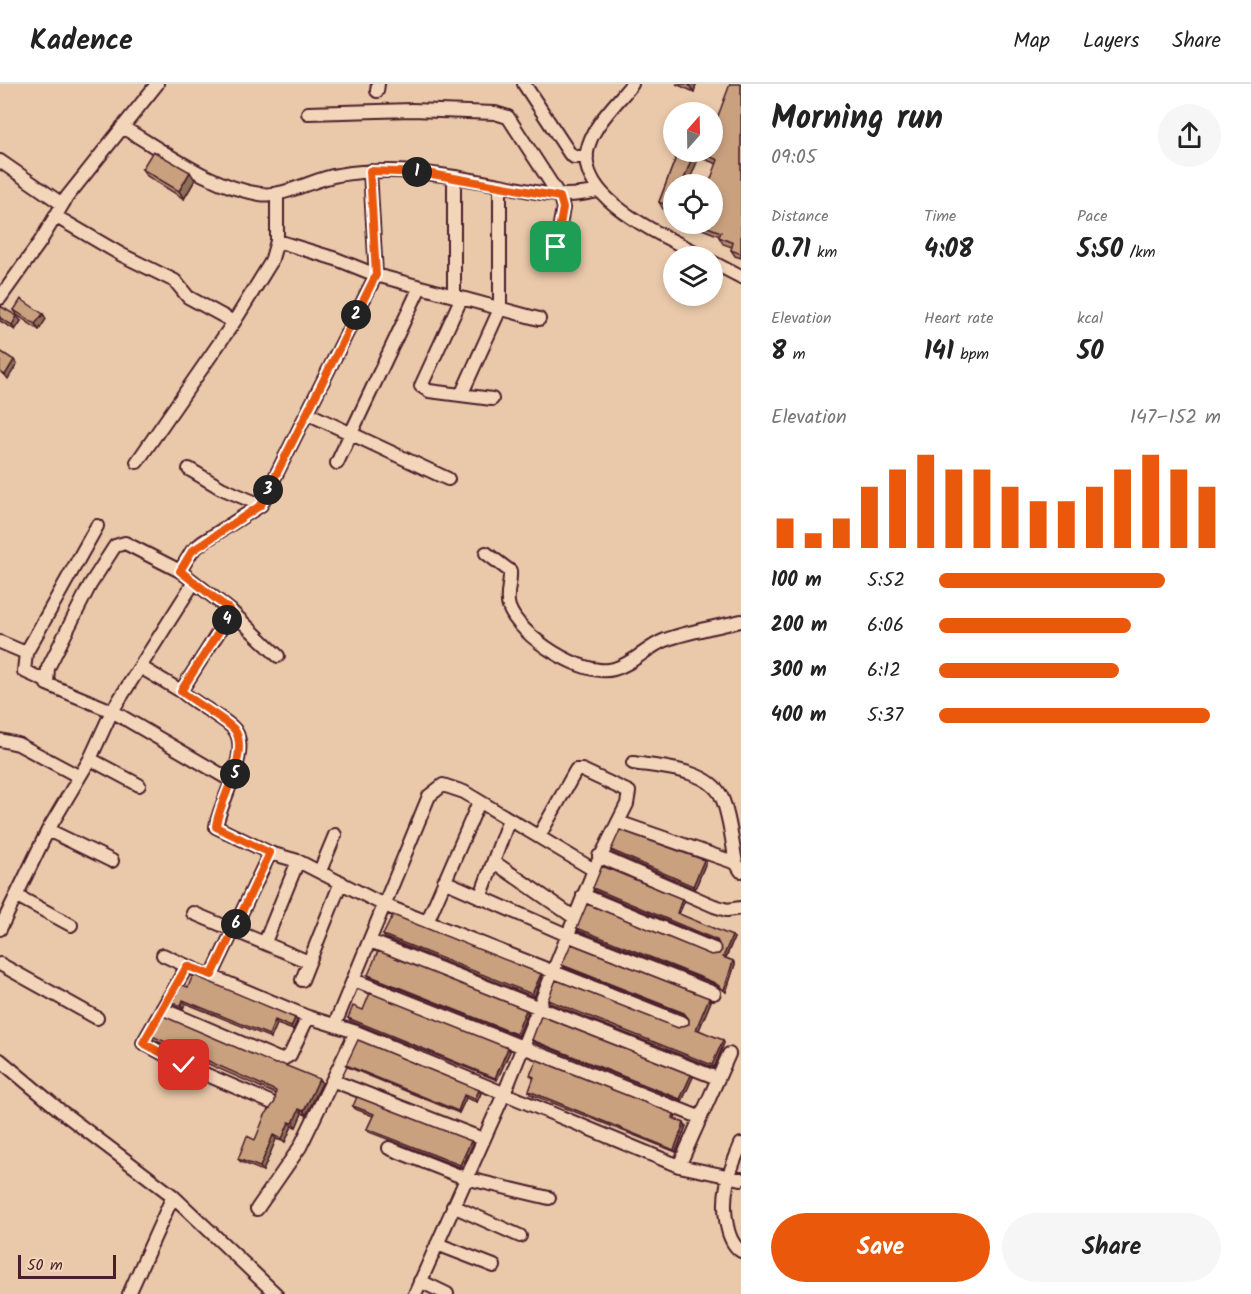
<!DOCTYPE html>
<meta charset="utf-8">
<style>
body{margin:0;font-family:Kalam,sans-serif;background:#f6f6f6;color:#222;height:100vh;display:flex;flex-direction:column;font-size:22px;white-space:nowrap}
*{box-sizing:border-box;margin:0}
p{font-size:20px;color:#767676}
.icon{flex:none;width:33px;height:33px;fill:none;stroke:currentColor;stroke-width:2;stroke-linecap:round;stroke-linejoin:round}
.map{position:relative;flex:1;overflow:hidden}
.sheet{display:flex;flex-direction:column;background:#fff;width:510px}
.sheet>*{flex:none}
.needle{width:39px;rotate:20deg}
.buttons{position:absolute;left:663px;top:18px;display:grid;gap:12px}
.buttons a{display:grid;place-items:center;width:60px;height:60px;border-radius:50%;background:#fff;box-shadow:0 3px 9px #0003;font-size:30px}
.scale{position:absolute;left:18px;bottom:15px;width:98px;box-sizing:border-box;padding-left:6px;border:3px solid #4a1f2b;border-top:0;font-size:16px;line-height:21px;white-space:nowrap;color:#4a1f2b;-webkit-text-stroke:4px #f3d5b9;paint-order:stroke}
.pin{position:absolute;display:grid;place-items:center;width:51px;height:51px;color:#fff;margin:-26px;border-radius:12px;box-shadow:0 3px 9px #0006}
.km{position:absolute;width:30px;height:30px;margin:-15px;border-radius:50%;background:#222;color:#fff;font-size:16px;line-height:30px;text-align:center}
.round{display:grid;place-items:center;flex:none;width:63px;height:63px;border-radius:32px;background:#f6f6f6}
.overview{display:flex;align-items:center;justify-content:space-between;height:102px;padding:0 30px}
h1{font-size:33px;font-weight:700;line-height:45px}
.figures{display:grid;grid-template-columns:repeat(3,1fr);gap:9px;height:102px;padding:6px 30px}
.figures div{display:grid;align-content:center}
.figures b{font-size:26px;font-weight:700}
.figures small{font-size:16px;font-weight:400}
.figures p{font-size:16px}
.chart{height:168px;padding:12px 30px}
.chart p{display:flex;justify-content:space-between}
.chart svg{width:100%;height:108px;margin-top:6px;stroke:#ea580c;stroke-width:6}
.primary-button{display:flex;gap:12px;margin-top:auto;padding:12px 30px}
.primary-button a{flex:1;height:69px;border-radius:36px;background:#ea580c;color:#fff;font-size:24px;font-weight:700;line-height:69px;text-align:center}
.primary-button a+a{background:#f6f6f6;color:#222}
ul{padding:0 30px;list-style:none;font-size:20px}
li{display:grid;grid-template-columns:96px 72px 1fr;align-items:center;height:45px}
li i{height:15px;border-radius:8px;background:#ea580c}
header{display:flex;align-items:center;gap:36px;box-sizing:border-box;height:84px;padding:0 30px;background:#fff;border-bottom:2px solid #e0e0e0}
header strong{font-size:28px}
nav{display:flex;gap:33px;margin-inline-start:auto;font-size:21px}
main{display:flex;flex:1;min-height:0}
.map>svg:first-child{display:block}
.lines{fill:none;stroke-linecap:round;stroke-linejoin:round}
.street-casing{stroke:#4a1f2b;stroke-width:16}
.street{stroke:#f3d5b9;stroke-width:12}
.wall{fill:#ad8a6d;stroke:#4a1f2b;stroke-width:1.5}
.shaded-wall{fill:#8d7159;stroke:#4a1f2b;stroke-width:1.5}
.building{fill:#c9a17f;stroke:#4a1f2b;stroke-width:1.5}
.route-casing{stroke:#fff;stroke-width:12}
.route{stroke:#ea580c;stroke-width:8}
</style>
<header>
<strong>Kadence</strong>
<nav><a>Map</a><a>Layers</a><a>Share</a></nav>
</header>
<main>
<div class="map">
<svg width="741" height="1210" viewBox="0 0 741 1210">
<rect width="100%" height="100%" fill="#eac9aa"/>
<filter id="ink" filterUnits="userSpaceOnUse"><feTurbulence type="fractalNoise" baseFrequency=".0167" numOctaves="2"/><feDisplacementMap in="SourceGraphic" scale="12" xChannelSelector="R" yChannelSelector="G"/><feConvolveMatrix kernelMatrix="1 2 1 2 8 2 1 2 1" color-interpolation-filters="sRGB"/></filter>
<g filter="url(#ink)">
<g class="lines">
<g class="street-casing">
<path id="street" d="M524 0 570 70 574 73H587
M632 0C618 18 596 38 589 60 570 114 665 152 703 172
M377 7 378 0
M308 29 412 26 495 29 508 33 560 113 563 124 556 163
M122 43C164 67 210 103 260 110 283 114 313 95 338 91 354 88 371 87 388 87 426 87 463 94 500 101 537 108 561 116 598 107
M0 77 62 120
M370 87 376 191 261 421 203 458 192 467 180 487 230 526 227 535 181 607C196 620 215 629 231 642 256 662 218 720 216 743L270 769 298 777 384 821 683 939
M277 111V157L336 175 376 191 539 235
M55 132 122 171 175 197 188 213 234 238
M712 178 741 193
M454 212V93
M0 214 40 158 67 113 157 0
M461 215 421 302 429 307 492 315
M462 309 500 225V101
M307 329 448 395
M137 378 234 238 271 178 277 157
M337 379 420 203
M189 385 221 404 261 421
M486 469 510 487C511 499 505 512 509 523 519 552 583 594 614 585 633 580 647 563 665 556 689 547 716 543 741 537
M180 487 125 459 115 462 90 501 48 584 47 600 112 627 232 697
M230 526 278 572
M0 558 26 569 24 587 46 597
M26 569 97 442
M142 584 181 607
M0 656 18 660 78 692
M90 675 139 701
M633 679C659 683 710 685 722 714 730 733 732 758 736 779L741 787
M618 738 736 779
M48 746 112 777
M599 772 714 822 727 826 741 824
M494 778 575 834
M320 787 335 751
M444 797 567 851 714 909
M583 811 716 866
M17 812 71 841
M480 814 509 735
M193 829 309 878
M428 836 479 718
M0 845 48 746 90 675 112 627 194 498
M370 857 717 994
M265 858 298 777
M163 871 187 882
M0 880 97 934
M212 891 270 769
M302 896 341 798
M354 896 699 1033
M162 925 281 976 290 971 308 933
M335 940 429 712 443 701 464 708 594 786
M0 976 62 1028 173 1112 276 1210
M334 997 483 1055
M270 1018 184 981 143 959 187 882 308 933 356 948 679 1082 741 1095
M741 1060C736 1073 729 1087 727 1101 723 1119 724 1156 741 1167
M389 1064 465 1094 549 1114
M679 1082 729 970
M453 1122 520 1152
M257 1125 300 1063 356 948
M437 1160 494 1182
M420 1197 447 1210
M129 1210 173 1112
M415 1210 504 1010 594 786 627 720 629 708 582 686H576L539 752"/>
</g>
<use href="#street" class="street"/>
</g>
<path class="wall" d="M676 0H696L694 8Z
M741 0V174L735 172 731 166 732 163 723 160 719 153 720 152 692 141 691 140H712L714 111 712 110V100L717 80 699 73 674 100V129L663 125 659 118 678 68H712Z
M142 85 195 96 184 115 147 92Z
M0 222 21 237 15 246 0 237Z
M14 226 43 230 46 235 39 246 17 231Z
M611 766 706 778 695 805 613 769Z
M593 804 682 815 684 818 679 830 734 854 726 874 733 877 735 880 726 908 717 901 579 847 577 844 711 871 719 870 722 866 718 858 595 807Z
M383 851 541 890 542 892 534 913 385 854Z
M562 881 709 914 711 917 699 946 724 959 714 984 549 919 548 916 678 944 689 940V935L686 931 564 883Z
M368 891 526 926 528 928 518 952 370 893Z
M188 903 295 934 297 937 293 946 277 940 271 954 185 919 183 925 174 921 172 918Z
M348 934 510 967 497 996 350 937Z
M152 952 275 980 322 999 306 1031 302 1029 296 1043 292 1042 285 1058 276 1055 263 1087 241 1078 238 1075 255 1056 275 1018 276 1010 154 956Z
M532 956 691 991 693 993 682 1017 534 958Z
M346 981 481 1009 477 1018 466 1014 459 1029 348 983Z
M530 991 676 1033 675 1035 684 1039 686 1042 676 1068 530 1010 529 1007 534 995Z
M353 1022 473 1060 462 1084 369 1048 367 1045 373 1032 355 1025Z"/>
<path class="shaded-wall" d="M690 0H696L694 8 689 1Z
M694 68H695L699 73 688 100H682Z
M190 88 195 96 184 115 179 107Z
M43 230 46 235 39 246 35 240Z
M17 232 21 237 15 246 12 241Z
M14 276 17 280 8 295 5 291Z
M704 776 706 778 695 805 693 802Z
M682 815 684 818 678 832 677 829Z
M732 852 734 854 725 875 723 873Z
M733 877 735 880 726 908 724 906Z
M541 890 542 892 534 913 532 910Z
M709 914 711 917 698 948 696 945Z
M183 916 185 919 183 925 181 922Z
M526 926 528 928 518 952 516 950Z
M295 934 297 937 293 946 291 943Z
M275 936 277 940 271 954 269 951Z
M723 956 724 959 714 984 712 981Z
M508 964 510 967 497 996 495 994Z
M691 991 693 993 682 1017 680 1015Z
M319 995 322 999 306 1031 304 1027Z
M479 1006 481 1009 477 1018 475 1015Z
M464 1011 466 1014 459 1029 458 1027Z
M299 1025 302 1029 296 1043 293 1039Z
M289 1038 292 1042 285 1058 282 1055Z
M684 1039 686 1042 676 1068 674 1066Z
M273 1051 276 1055 263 1087 260 1083Z
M471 1057 473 1060 462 1084 460 1081Z"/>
<path class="building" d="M730 0H741V170L731 166 733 159 719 153 721 148 699 140H712V115L716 107 712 105V100H709L718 76 698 68H712V48Z
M153 67 190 88 179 107 142 85Z
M678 68H694L682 100H674V121L673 124 659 118Z
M21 215 43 230 35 240 14 226Z
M0 222 17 232 12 241 0 234Z
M0 267 14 276 5 291 0 288Z
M620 746 704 776 693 802 611 766Z
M602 782 682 815 677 829 732 852 723 873 733 877 724 906 715 899 577 844 587 820 711 871 719 870 722 866 717 856 593 804Z
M393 831 541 890 532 910 383 851Z
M571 860 709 914 696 945 723 956 712 981 548 916 556 896 678 944 689 940V935L684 929 562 881Z
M378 867 526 926 516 950 368 891Z
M193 891 295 934 291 943 275 936 269 951 183 916 181 922 172 918 182 901 188 903Z
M370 909 508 964 495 994 348 934 353 922 363 926Z
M163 932 275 980H282L319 995 304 1027 299 1025 293 1039 289 1038 282 1055 273 1051 260 1083 238 1075 247 1052 255 1056 265 1031 275 1018 276 1007 152 952Z
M541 932 691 991 680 1015 532 956Z
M358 956 479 1006 475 1015 464 1011 458 1027 346 981Z
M537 976 674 1030 673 1034 684 1039 674 1066 529 1007 534 993 530 991Z
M357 1013 471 1057 460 1081 367 1045 374 1030 353 1022Z"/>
</g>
<g class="lines" filter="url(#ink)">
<g class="route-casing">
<path id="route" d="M184 981 143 959 187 882 212 891 270 769 216 743C217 720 252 668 234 645 226 636 193 617 181 607L227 535 230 526 180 487 192 467 261 421 376 191 370 87 426 89 560 113 563 124 556 163"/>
</g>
<use href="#route" class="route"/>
</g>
</svg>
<div class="buttons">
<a><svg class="needle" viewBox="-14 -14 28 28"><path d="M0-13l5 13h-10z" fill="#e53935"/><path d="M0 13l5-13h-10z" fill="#767676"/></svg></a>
<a><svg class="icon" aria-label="locate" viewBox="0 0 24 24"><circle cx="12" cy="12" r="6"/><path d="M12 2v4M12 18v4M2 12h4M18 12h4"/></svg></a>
<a><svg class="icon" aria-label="layers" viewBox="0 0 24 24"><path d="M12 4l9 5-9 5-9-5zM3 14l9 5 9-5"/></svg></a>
</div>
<div class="scale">50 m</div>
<div class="pin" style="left:556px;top:163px;background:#1e9e55"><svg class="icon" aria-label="arrive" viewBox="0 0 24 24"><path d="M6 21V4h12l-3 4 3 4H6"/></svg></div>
<div class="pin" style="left:184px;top:981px;background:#d93025"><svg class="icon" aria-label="check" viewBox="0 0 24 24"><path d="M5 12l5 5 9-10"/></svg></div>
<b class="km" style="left:417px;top:88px">1</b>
<b class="km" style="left:356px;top:231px">2</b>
<b class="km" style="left:268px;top:406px">3</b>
<b class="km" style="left:227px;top:536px">4</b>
<b class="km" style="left:235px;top:690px">5</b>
<b class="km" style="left:236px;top:840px">6</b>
</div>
<section class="sheet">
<div class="overview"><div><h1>Morning run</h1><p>09:05</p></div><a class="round"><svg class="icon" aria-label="share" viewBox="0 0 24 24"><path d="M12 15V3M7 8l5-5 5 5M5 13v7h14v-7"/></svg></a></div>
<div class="figures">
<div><p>Distance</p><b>0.71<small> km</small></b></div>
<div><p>Time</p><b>4:08</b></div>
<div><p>Pace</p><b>5:50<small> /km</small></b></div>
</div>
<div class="figures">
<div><p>Elevation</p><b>8<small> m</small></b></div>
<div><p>Heart rate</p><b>141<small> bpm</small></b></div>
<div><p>kcal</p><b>50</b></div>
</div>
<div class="chart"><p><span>Elevation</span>147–152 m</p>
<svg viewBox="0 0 160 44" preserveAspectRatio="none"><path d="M5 44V32M15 44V38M25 44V32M35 44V19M45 44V12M55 44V6M65 44V12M75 44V12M85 44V19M95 44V25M105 44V25M115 44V19M125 44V12M135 44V6M145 44V12M155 44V19"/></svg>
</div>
<ul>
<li><b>100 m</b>5:52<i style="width:80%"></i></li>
<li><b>200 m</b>6:06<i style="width:68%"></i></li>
<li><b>300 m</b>6:12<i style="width:64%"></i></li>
<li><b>400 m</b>5:37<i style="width:96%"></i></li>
</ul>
<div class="primary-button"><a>Save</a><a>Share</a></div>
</section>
</main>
